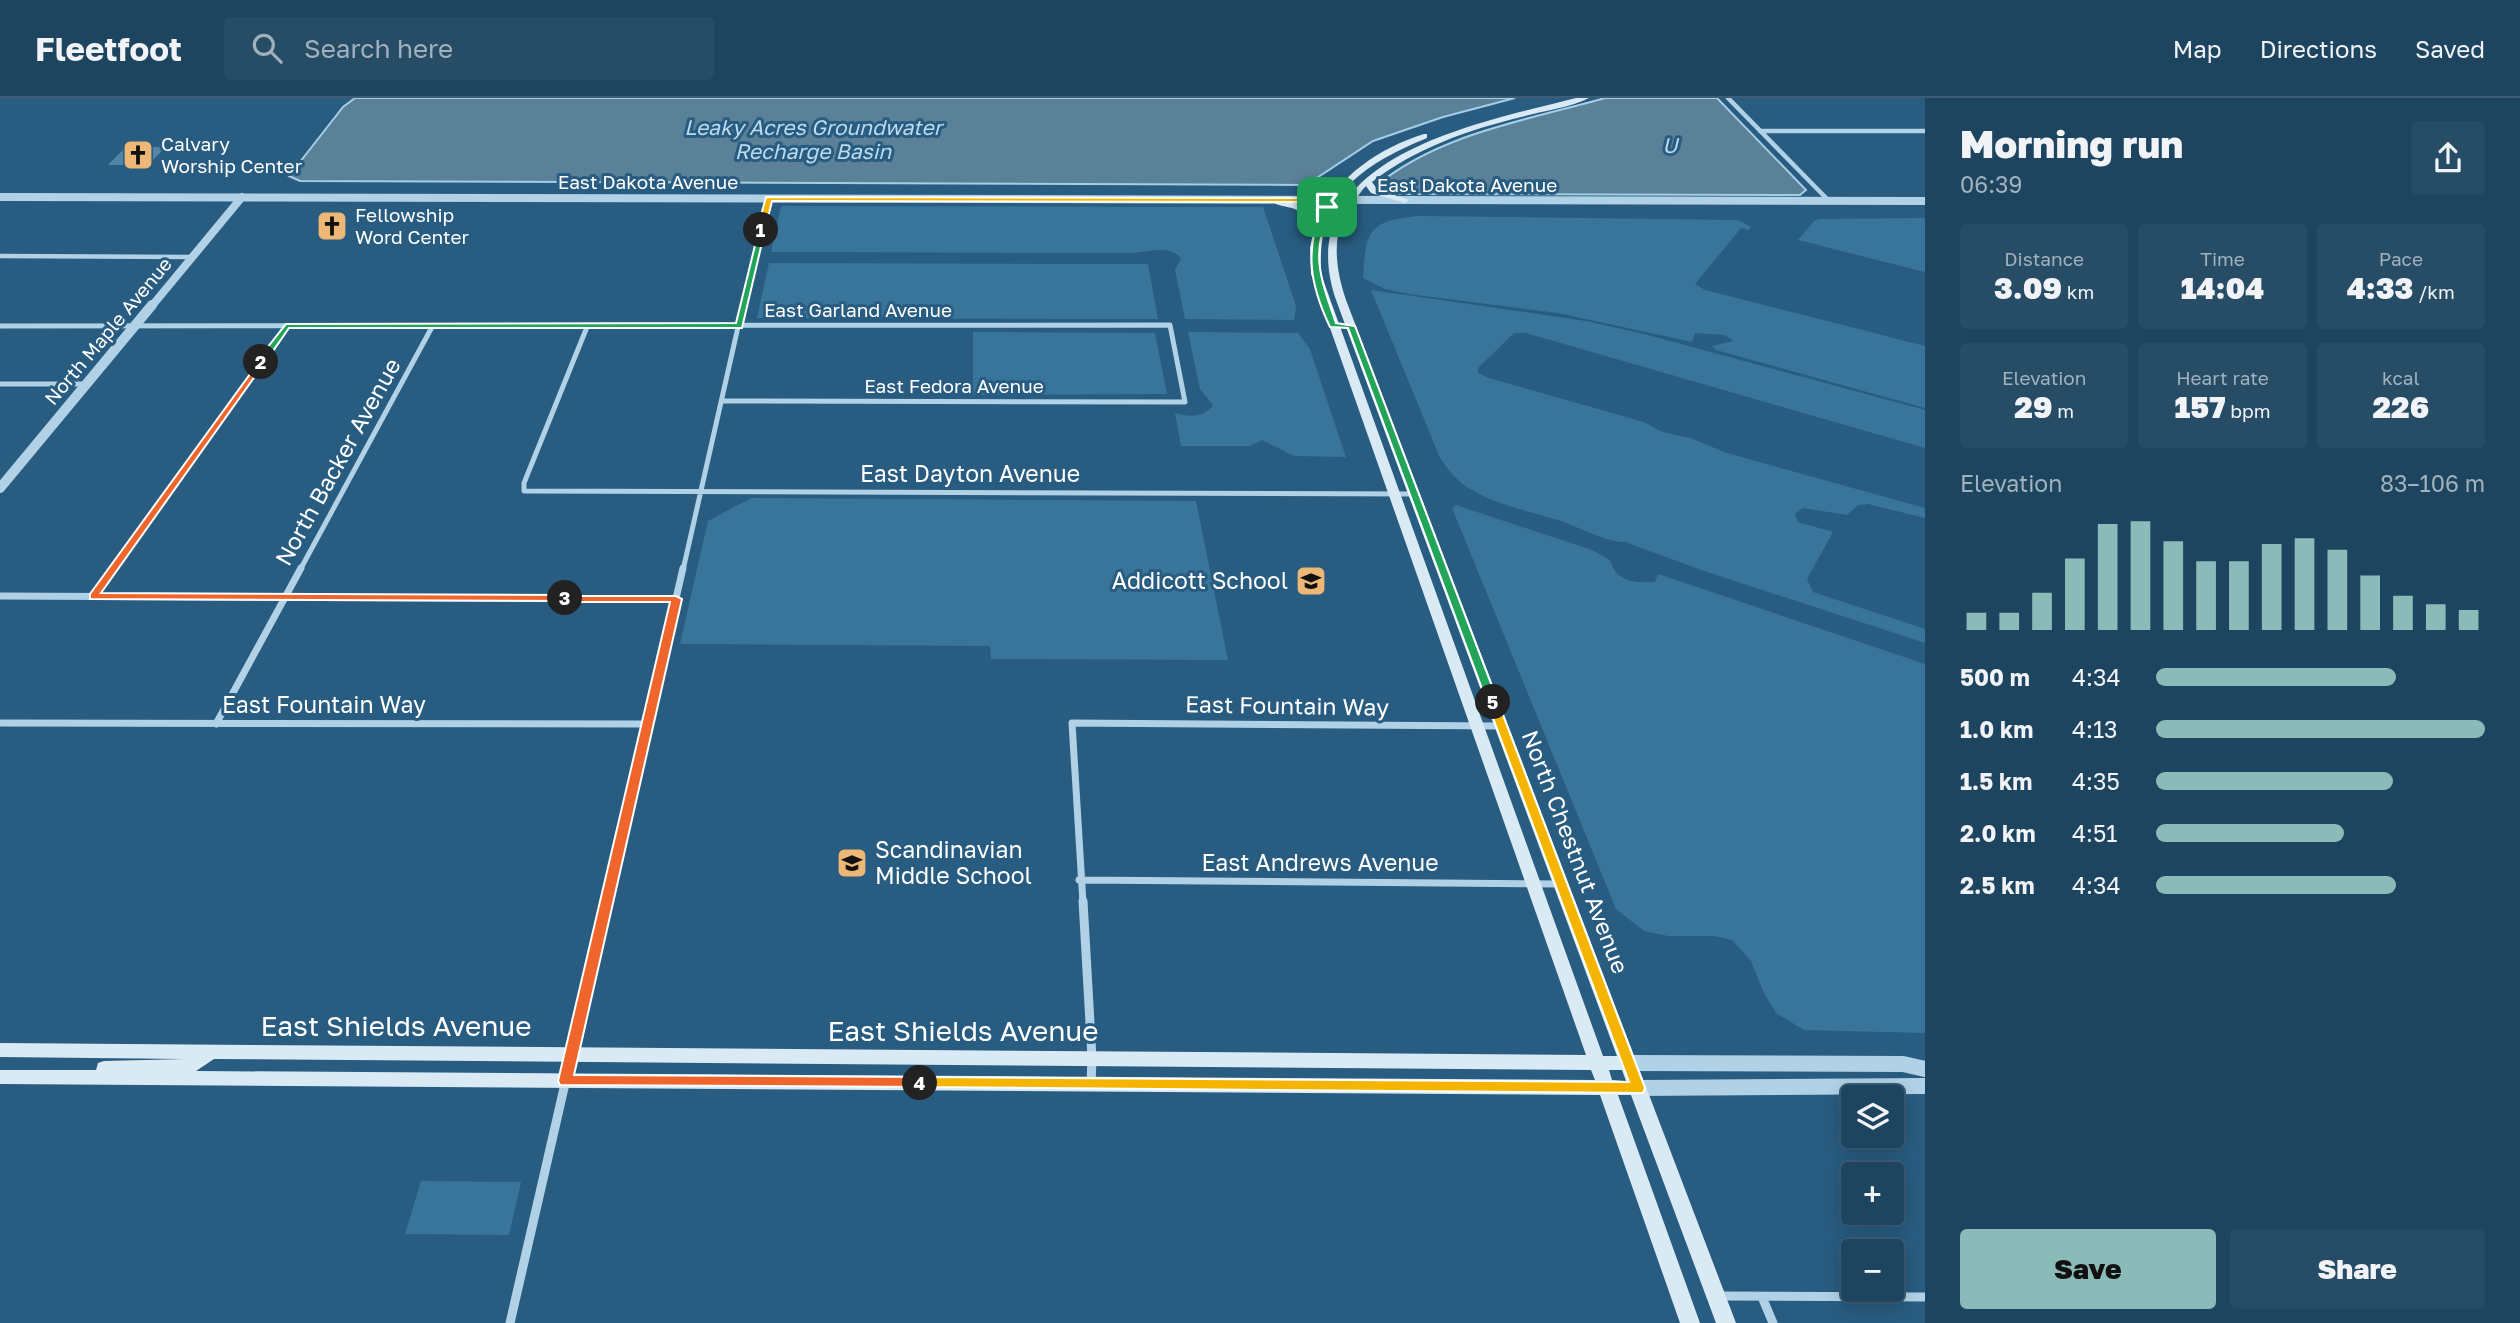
<!DOCTYPE html>
<meta charset="utf-8">
<style>
body{margin:0;font-family:"Golos Text",sans-serif;background:#264c66;color:#f1f3f6;height:100vh;display:flex;flex-direction:column;font-size:26px;white-space:nowrap}
*{box-sizing:border-box;margin:0}
p{font-size:23px;color:#a1b1bd}
.icon{flex:none;width:38px;height:38px;fill:none;stroke:currentColor;stroke-width:2;stroke-linecap:round;stroke-linejoin:round}
.map{position:relative;flex:1;overflow:hidden}
.side{display:flex;flex-direction:column;background:#1e4560;width:595px}
.side>*{flex:none}
.controls{position:absolute;left:1841px;top:987px;display:grid;gap:14px}
.controls a{display:grid;place-items:center;width:63px;height:63px;border-radius:7px;background:#1e4560;box-shadow:0 4px 18px #0003,0 0 0 2px #3c5d75;font-size:35px}
.pin{position:absolute;display:grid;place-items:center;width:60px;height:60px;color:#fff;margin:-30px;border-radius:14px;box-shadow:0 4px 10px #0006}
.km{position:absolute;width:35px;height:35px;margin:-18px;border-radius:50%;background:#222;color:#fff;font-size:19px;line-height:35px;text-align:center}
.round{display:grid;place-items:center;flex:none;width:74px;height:74px;border-radius:7px;background:#264c66}
.headline{display:flex;align-items:center;justify-content:space-between;height:119px;padding:0 35px}
h1{font-size:38px;font-weight:800;line-height:52px}
.figures{display:grid;grid-template-columns:repeat(3,1fr);gap:10px;height:119px;padding:7px 35px}
.figures div{display:grid;align-content:center;border-radius:7px;background:#264c66;text-align:center}
.figures b{font-size:30px;font-weight:800}
.figures small{font-size:19px;font-weight:400}
.figures p{font-size:19px}
.chart{height:196px;padding:14px 35px}
.chart p{display:flex;justify-content:space-between}
.chart svg{width:100%;height:126px;margin-top:7px;stroke:#8bbbb9;stroke-width:6}
.action{display:flex;gap:14px;margin-top:auto;padding:14px 35px}
.action a{flex:1;height:80px;border-radius:7px;background:#8bbbb9;color:#111;font-size:28px;font-weight:800;line-height:80px;text-align:center}
.action a+a{background:#264c66;color:#f1f3f6}
ul{padding:0 35px;list-style:none;font-size:23px}
li{display:grid;grid-template-columns:112px 84px 1fr;align-items:center;height:52px}
li i{height:18px;border-radius:9px;background:#8bbbb9}
header{display:flex;align-items:center;gap:42px;box-sizing:border-box;height:98px;padding:0 35px;background:#1e4560;border-bottom:2px solid #3c5d75}
header strong{font-size:33px}
nav{display:flex;gap:38px;margin-inline-start:auto;font-size:24px}
.search{width:490px;height:63px;background:#264c66;display:flex;align-items:center;gap:18px;box-sizing:border-box;padding:0 24px;border-radius:7px;color:#a1b1bd;font-size:26px}
main{display:flex;flex:1;min-height:0}
.map>svg:first-child{display:block}
.green{fill:#39759b}
.water{fill:#5b8198;stroke:#a4cde6;stroke-width:2}
.building{fill:#5186a8}
.lines{fill:none;stroke-linecap:round;stroke-linejoin:round}
.minor-far3{stroke:#b0d1e6;stroke-width:4.5}
.minor-far2{stroke:#b0d1e6;stroke-width:5}
.minor-far1{stroke:#b0d1e6;stroke-width:7}
.minor{stroke:#b0d1e6;stroke-width:9}
.tertiary-far2{stroke:#b0d1e6;stroke-width:8}
.tertiary-far1{stroke:#b0d1e6;stroke-width:10}
.tertiary{stroke:#b0d1e6;stroke-width:16}
.secondary{fill:#d9eaf5;fill-rule:evenodd}
.split-1{fill:#f5b400;stroke:#fff;stroke-width:2}
.split-2{fill:#22a559;stroke:#fff;stroke-width:2}
.split-3{fill:#f0652b;stroke:#fff;stroke-width:2}
.split-4{fill:#f0652b;stroke:#fff;stroke-width:2}
.split-5{fill:#f5b400;stroke:#fff;stroke-width:2}
.split-6{fill:#22a559;stroke:#fff;stroke-width:2}
.labels{text-anchor:middle;stroke-width:6;stroke-linejoin:round;paint-order:stroke}
.far-poi-label{font-size:19px;fill:#fff;stroke:#285c80;text-anchor:start}
.far-street-label{font-size:19px;fill:#fff;stroke:#285c80}
.far-water-label{font-size:21px;font-style:italic;fill:#bbdaed;stroke:#285c80}
.street-label{font-size:23px;fill:#fff;stroke:#285c80}
.poi-label{font-size:23px;fill:#fff;stroke:#285c80;text-anchor:end}
.near-street-label{font-size:28px;fill:#fff;stroke:#285c80}
</style>
<header>
<strong>Fleetfoot</strong>
<div class="search"><svg class="icon" aria-label="search" viewBox="0 0 24 24"><circle cx="10" cy="10" r="6"/><path d="M15 15l6 6"/></svg>Search here</div>
<nav><a>Map</a><a>Directions</a><a>Saved</a></nav>
</header>
<main>
<div class="map">
<svg width="1925" height="1225" viewBox="0 0 1925 1225">
<rect width="100%" height="100%" fill="#285c80"/>
<path class="green" d="M781 108 1263 109 1296 208 1294 222 1185 221 1175 172 1181 160C1167 146 1150 154 1133 155L771 154Z
M1419 118 1738 122 1751 129 1749 132 1741 130 1695 186 1705 192 1925 248V310L1716 252 1712 248 1733 243 1725 237 1695 235 1692 244 1558 215 1409 196 1385 191 1363 180C1366 132 1368 123 1419 118Z
M1925 120V174L1798 142 1815 122 1820 121Z
M769 165 1148 166 1158 221 757 220Z
M1371 192 1586 223 1644 236 1925 312V350L1526 235H1514L1478 270V275L1489 280 1644 324 1662 334 1690 340 1727 355 1925 410V420L1868 406 1858 407 1847 417 1803 410 1795 416 1798 424 1833 434 1807 481 1813 494 1925 531V545L1707 474 1625 444C1607 445 1577 428 1558 422 1528 413 1497 407 1470 391 1457 383 1449 373 1440 360Z
M973 234 1155 235 1167 296 973 297Z
M1188 234 1298 235 1310 251 1346 359 1294 358 1262 342 1250 348H1181L1175 315C1188 319 1205 320 1213 307L1200 291Z
M751 400 1196 403 1228 562 991 561 990 548 680 546 708 423Z
M1456 407 1592 452 1610 462C1616 484 1635 485 1655 484L1658 476 1925 566V935L1804 932 1776 915 1763 893 1751 863 1732 842 1714 838H1668L1644 833 1616 811 1452 410Z
M421 1083 521 1084 509 1137 405 1136Z"/>
<path class="water" d="M355 0H1515L1443 19 1373 43 1306 87 300 83 289 78 343 9Z
M1605 0H1717L1806 92 1800 97 1395 96 1378 91 1377 87C1441 35 1528 22 1605 0Z"/>
<path class="building" d="M126 49H166L148 67H108Z"/>
<g class="lines">
<path class="minor-far3" d="M1728 0 1829 103
M1760 33H1925
M0 158 192 159
M743 209 768 100"/>
<path class="minor-far2" d="M0 228 1170 227 1185 304 722 303
M587 229 524 385V393L1415 396
M0 286H86
M113 472 286 228
M300 472 432 229
M683 472 743 207"/>
<path class="minor-far1" d="M0 498 676 501
M94 498 114 470
M0 625 648 626
M216 626 301 470
M1079 782 1561 786
M606 805 683 470
M1083 805 1072 625 1502 628"/>
<path class="minor" d="M1083 803 1092 960 1091 986
M1717 1198 1925 1199
M1762 1199 1773 1225
M510 1225 607 803"/>
<path class="tertiary-far2" d="M0 99 1925 103
M151 209 242 99"/>
<path class="tertiary-far1" d="M0 390 152 207"/>
<path class="tertiary" d="M1629 965 1903 966 1925 971
M1638 990 1925 988"/>
<path class="secondary" d="M1576 0H1589C1570 10 1542 13 1521 19 1468 32 1416 50 1372 84L1377 91 1409 102 1405 105 1371 95 1366 88 1363 91C1357 100 1348 110 1343 119 1332 146 1337 175 1346 202L1736 1225H1716L1631 997H1618L1700 1225H1680L1600 997 0 986V972H96L98 965 104 963 185 961 0 959V945L1586 957 1311 176 1310 150 1314 130C1298 103 1288 114 1267 102L1271 99C1290 102 1305 106 1318 121 1338 78 1379 50 1424 36H1427V40C1360 68 1317 97 1321 176L1603 958H1617L1336 202C1287 59 1478 25 1576 0ZM214 961 1591 972 1595 982 196 973ZM1609 972H1622L1626 983 1612 982Z"/>
</g>
<path class="split-1" d="M766 99 1332 100 1335 102 1327 111 1323 109 1326 104 772 103 765 132 761 134 757 132Z"/>
<path class="split-2" d="M759 131 765 132 742 230H289L264 266 256 264 286 226 736 225Z"/>
<path class="split-3" d="M261 261 265 264 101 495 565 497 569 498V503L90 501V496Z"/>
<path class="split-4" d="M561 498H676L682 501 574 977 920 979 927 985 925 989 560 987 558 983 670 504H565L561 503Z"/>
<path class="split-5" d="M1493 600 1498 604 1645 990 1643 995 915 989 912 985 920 979 1629 984 1487 604Z"/>
<path class="split-6" d="M1327 106 1331 109C1310 155 1320 179 1336 225L1355 228 1498 604 1497 606 1487 604 1348 230 1330 229C1310 187 1304 152 1323 109Z"/>
<defs>
<g id="church-square" transform="scale(1.575)"><rect x="-9" y="-9" width="18" height="18" rx="4" fill="#edb876" stroke="#285c80"/><path d="M-1.2-6h2.4v3.5h3.3v2.4h-3.3V6h-2.4V-.1h-3.3v-2.4h3.3Z" fill="#111"/></g>
<g id="school-square" transform="scale(1.575)"><rect x="-9" y="-9" width="18" height="18" rx="4" fill="#edb876" stroke="#285c80"/><path d="M0-5L7-2L0 1L-7-2ZM-4 1L0 2.5L4 1V4Q0 6-4 4Z" fill="#111"/></g>
</defs>
<g fill-rule="evenodd">
<use href="#church-square" x="138" y="57"/>
<use href="#church-square" x="332" y="128"/>
<use href="#school-square" x="1311" y="483"/>
<use href="#school-square" x="852" y="765"/>
</g>
<g class="labels">
<g class="far-poi-label">
<text x="161" y="53">Calvary<tspan x="161" dy="22">Worship Center</tspan></text>
<text x="355" y="124">Fellowship<tspan x="355" dy="22">Word Center</tspan></text>
</g>
<g class="far-street-label">
<text x="648" y="91">East Dakota Avenue</text>
<text x="1467" y="94">East Dakota Avenue</text>
<text x="858" y="219">East Garland Avenue</text>
<text transform="translate(108 233) rotate(-50)" y="7">North Maple Avenue</text>
<text x="954" y="295">East Fedora Avenue</text>
</g>
<g class="far-water-label">
<text x="813" y="37">Leaky Acres Groundwater<tspan x="813" dy="24">Recharge Basin</tspan></text>
<text x="1670" y="55">U</text>
</g>
<g class="street-label">
<text transform="translate(338 364) rotate(-61)" y="8">North Backer Avenue</text>
<text x="970" y="384">East Dayton Avenue</text>
<text x="324" y="615">East Fountain Way</text>
<text transform="translate(1287 608) rotate(1)" y="8">East Fountain Way</text>
<text transform="translate(1575 754) rotate(69)" y="8">North Chestnut Avenue</text>
<text x="1320" y="773">East Andrews Avenue</text>
</g>
<g class="poi-label">
<text x="1288" y="491">Addicott School</text>
<text x="875" y="760" text-anchor="start">Scandinavian<tspan x="875" dy="26">Middle School</tspan></text>
</g>
<g class="near-street-label">
<text x="396" y="938">East Shields Avenue</text>
<text x="963" y="943">East Shields Avenue</text>
</g>
</g>
</svg>
<div class="controls">
<a><svg class="icon" aria-label="layers" viewBox="0 0 24 24"><path d="M12 4l9 5-9 5-9-5zM3 14l9 5 9-5"/></svg></a>
<a>+</a>
<a>−</a>
</div>
<div class="pin" style="left:1327px;top:109px;background:#1e9e55"><svg class="icon" aria-label="arrive" viewBox="0 0 24 24"><path d="M6 21V4h12l-3 4 3 4H6"/></svg></div>
<b class="km" style="left:761px;top:132px">1</b>
<b class="km" style="left:261px;top:264px">2</b>
<b class="km" style="left:565px;top:500px">3</b>
<b class="km" style="left:920px;top:985px">4</b>
<b class="km" style="left:1493px;top:604px">5</b>
</div>
<section class="side">
<div class="headline"><div><h1>Morning run</h1><p>06:39</p></div><a class="round"><svg class="icon" aria-label="share" viewBox="0 0 24 24"><path d="M12 15V3M7 8l5-5 5 5M5 13v7h14v-7"/></svg></a></div>
<div class="figures">
<div><p>Distance</p><b>3.09<small> km</small></b></div>
<div><p>Time</p><b>14:04</b></div>
<div><p>Pace</p><b>4:33<small> /km</small></b></div>
</div>
<div class="figures">
<div><p>Elevation</p><b>29<small> m</small></b></div>
<div><p>Heart rate</p><b>157<small> bpm</small></b></div>
<div><p>kcal</p><b>226</b></div>
</div>
<div class="chart"><p><span>Elevation</span>83–106 m</p>
<svg viewBox="0 0 160 44" preserveAspectRatio="none"><path d="M5 44V38M15 44V38M25 44V31M35 44V19M45 44V7M55 44V6M65 44V13M75 44V20M85 44V20M95 44V14M105 44V12M115 44V16M125 44V25M135 44V32M145 44V35M155 44V37"/></svg>
</div>
<ul>
<li><b>500 m</b>4:34<i style="width:73%"></i></li>
<li><b>1.0 km</b>4:13<i style="width:100%"></i></li>
<li><b>1.5 km</b>4:35<i style="width:72%"></i></li>
<li><b>2.0 km</b>4:51<i style="width:57%"></i></li>
<li><b>2.5 km</b>4:34<i style="width:73%"></i></li>
</ul>
<div class="action"><a>Save</a><a>Share</a></div>
</section>
</main>
